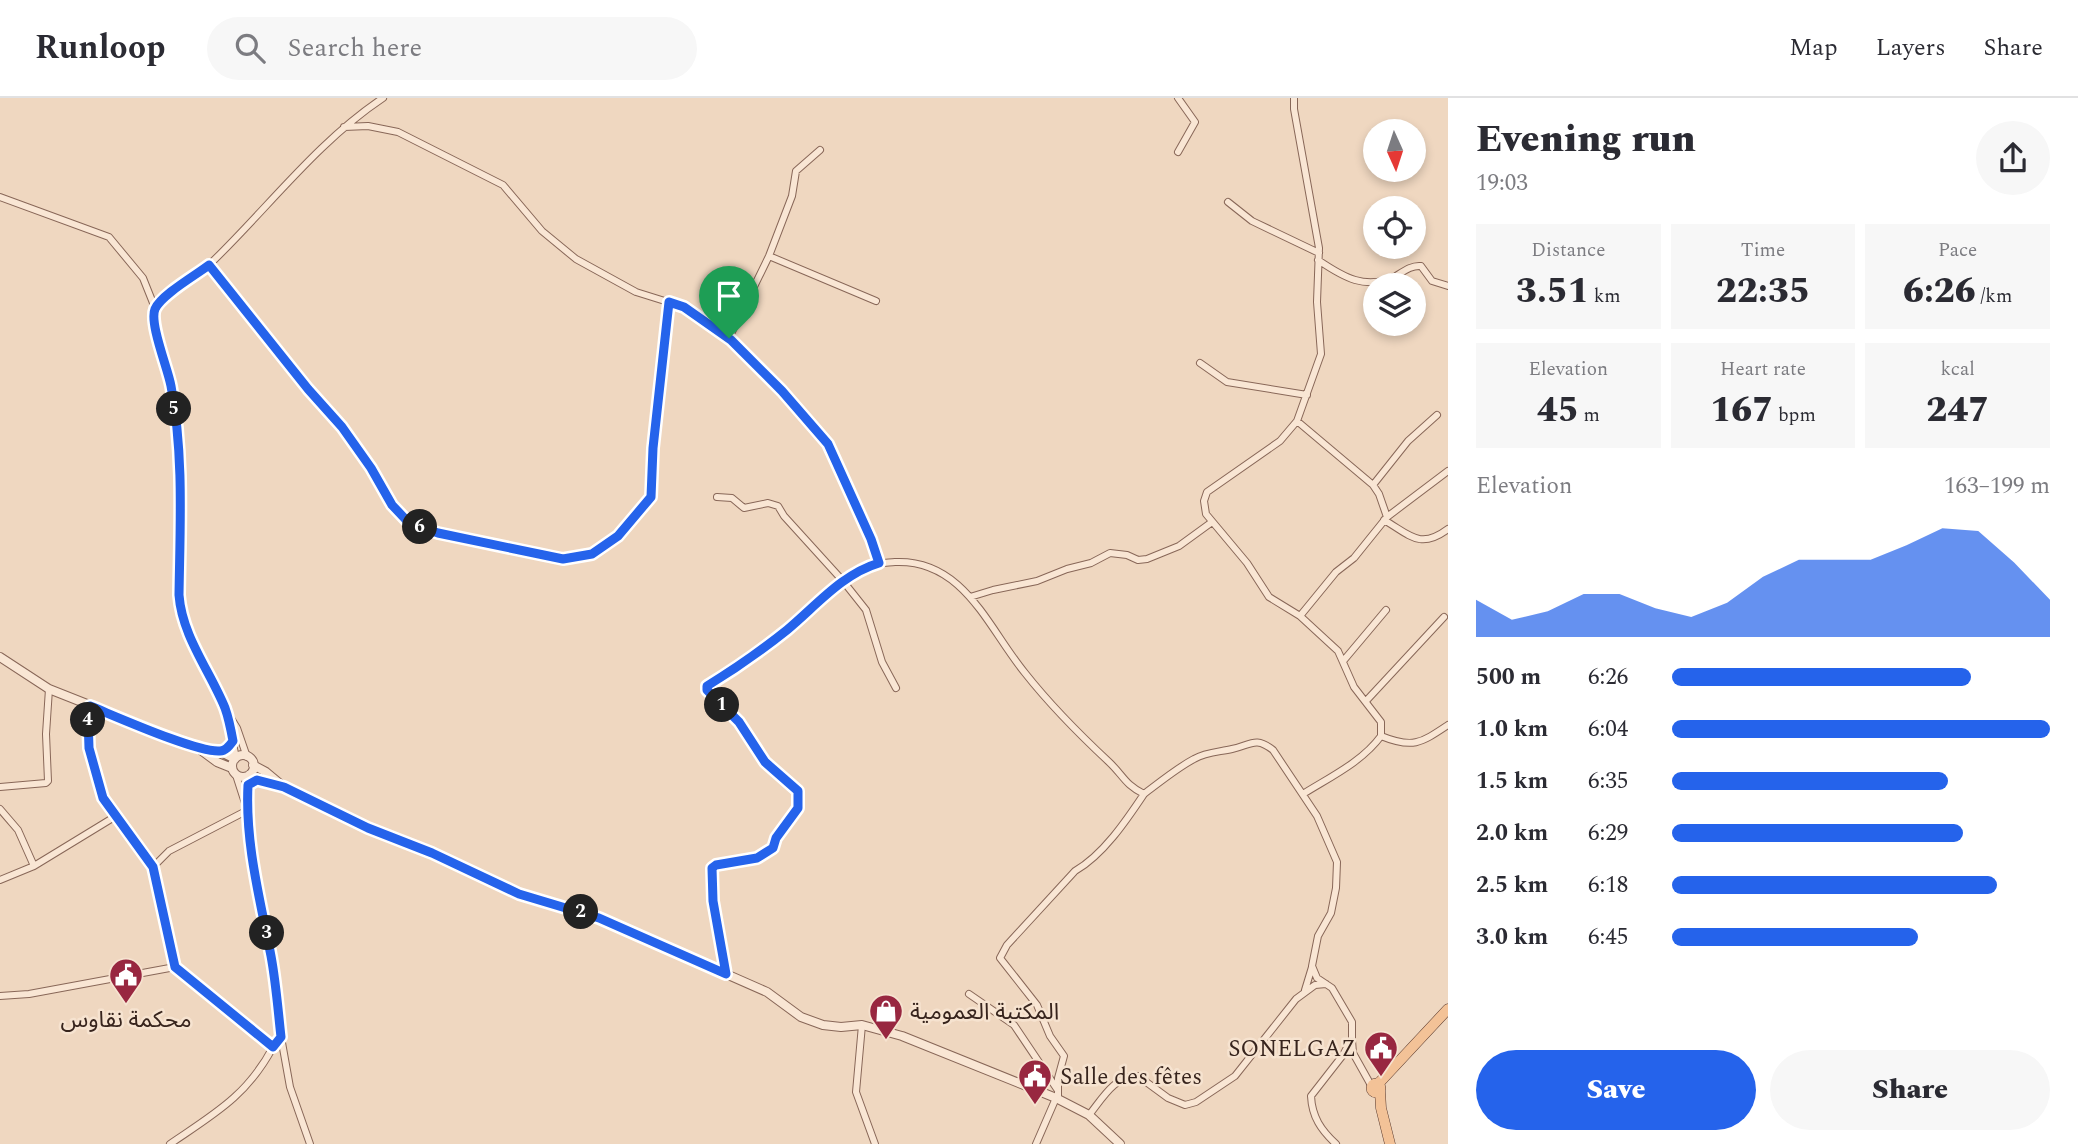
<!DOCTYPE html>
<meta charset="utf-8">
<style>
body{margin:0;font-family:Spectral,"Noto Sans Arabic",serif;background:#f7f7f7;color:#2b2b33;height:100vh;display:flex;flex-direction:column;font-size:26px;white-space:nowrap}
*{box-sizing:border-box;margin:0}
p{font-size:23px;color:#7c7c81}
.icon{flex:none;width:38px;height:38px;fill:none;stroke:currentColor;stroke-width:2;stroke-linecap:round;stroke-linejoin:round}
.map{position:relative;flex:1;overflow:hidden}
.drawer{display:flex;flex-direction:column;background:#fff;width:630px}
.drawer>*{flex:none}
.needle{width:46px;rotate:177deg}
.tools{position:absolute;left:1363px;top:21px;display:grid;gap:14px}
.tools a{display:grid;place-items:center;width:63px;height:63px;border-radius:50%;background:#fff;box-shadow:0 4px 10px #0003;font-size:35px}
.pin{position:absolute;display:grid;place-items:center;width:60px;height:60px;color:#fff;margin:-72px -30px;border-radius:50% 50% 50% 0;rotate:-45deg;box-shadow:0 0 7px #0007}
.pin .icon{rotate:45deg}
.km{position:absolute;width:35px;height:35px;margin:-18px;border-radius:50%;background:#222;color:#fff;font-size:19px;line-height:35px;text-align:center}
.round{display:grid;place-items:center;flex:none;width:74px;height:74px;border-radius:37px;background:#f7f7f7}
.summary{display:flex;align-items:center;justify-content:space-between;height:119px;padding:0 28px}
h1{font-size:38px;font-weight:800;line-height:52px}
.figures{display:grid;grid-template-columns:repeat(3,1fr);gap:10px;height:119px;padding:7px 28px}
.figures div{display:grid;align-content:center;border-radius:0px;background:#f7f7f7;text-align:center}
.figures b{font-size:35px;font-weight:800}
.figures small{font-size:19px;font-weight:400}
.figures p{font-size:19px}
.chart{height:196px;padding:14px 28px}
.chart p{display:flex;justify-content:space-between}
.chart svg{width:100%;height:126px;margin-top:7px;fill:#2563eb;opacity:.7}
.primary-button{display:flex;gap:14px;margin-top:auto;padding:14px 28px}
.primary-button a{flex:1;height:80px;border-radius:42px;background:#2563eb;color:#fff;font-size:28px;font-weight:800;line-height:80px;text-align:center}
.primary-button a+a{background:#f7f7f7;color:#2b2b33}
ul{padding:0 28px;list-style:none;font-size:23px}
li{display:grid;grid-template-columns:112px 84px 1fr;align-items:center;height:52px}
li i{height:18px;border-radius:9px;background:#2563eb}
header{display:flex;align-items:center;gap:42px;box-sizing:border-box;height:98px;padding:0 35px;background:#fff;border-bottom:2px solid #e1e1e2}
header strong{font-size:33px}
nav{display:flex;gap:38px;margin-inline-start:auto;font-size:24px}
.search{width:490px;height:63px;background:#f7f7f7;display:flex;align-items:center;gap:18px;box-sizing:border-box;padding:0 24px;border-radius:38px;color:#7c7c81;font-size:26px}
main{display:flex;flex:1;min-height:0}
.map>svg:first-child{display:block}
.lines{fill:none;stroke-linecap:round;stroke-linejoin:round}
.minor-casing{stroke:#886758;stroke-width:8}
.tertiary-casing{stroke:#886758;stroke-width:10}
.primary-casing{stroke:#56372c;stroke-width:11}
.minor{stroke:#f9e6d4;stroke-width:6}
.tertiary{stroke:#f9e6d4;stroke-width:8}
.primary{stroke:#f3c297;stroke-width:10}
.route-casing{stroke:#fff;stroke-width:14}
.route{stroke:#2563eb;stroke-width:9}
.labels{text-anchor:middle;stroke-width:5;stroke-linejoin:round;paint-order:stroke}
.poi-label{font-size:23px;fill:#37241d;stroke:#f6e3d0;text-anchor:start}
</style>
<header>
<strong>Runloop</strong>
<div class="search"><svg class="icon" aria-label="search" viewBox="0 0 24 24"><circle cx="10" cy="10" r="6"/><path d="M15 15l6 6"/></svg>Search here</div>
<nav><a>Map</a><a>Layers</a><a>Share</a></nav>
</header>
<main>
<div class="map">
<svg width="1448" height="1046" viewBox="0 0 1448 1046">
<rect width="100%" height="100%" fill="#efd7c0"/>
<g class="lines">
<g class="minor-casing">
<path id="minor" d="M1294 0V11L1319 150 1317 204 1321 256 1297 323 1280 343 1207 394 1204 403 1206 416 1247 465 1269 499 1300 518 1338 553 1354 589 1381 624V638C1362 664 1330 679 1303 696
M344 29 368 28 398 34 503 87 542 133 576 161 636 194 684 209 731 242 782 293 828 346 871 441 879 465
M1178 54 1195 24 1178 0
M0 99 109 139 143 180 155 210
M1228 104 1252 123 1319 155
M769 158 876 203
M1318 162C1343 179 1366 193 1396 178 1404 173 1412 167 1421 168L1432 183 1448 188
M209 167 308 291 342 329 371 370 392 407 409 425 438 434 563 461 592 456 618 438 651 399 653 350 669 204
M729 240 769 158 792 98 796 73 820 52
M1200 265 1227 284 1307 297
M1297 323 1373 387
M717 399 732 400 744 410 768 405 778 408 784 418 843 483 866 512 882 564 896 590
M1387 419 1379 396 1373 387 1408 343 1437 317
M1384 422C1410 437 1420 452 1448 431
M970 499 993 492 1037 483 1067 471 1091 465 1110 455 1127 457 1138 462 1147 461 1179 448 1212 424
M1300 518 1336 474 1354 460 1387 419 1448 373
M1344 562 1386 512
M1366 603 1444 519
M90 608C85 637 91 671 103 699 112 720 139 749 153 769
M227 618 236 660
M1381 638C1413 651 1421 645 1448 627
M247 659 237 630 226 612 186 529 179 497C180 429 182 362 172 295 169 276 150 227 155 213 160 196 197 178 211 165 268 110 317 44 383 0
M236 677 245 705
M248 678 246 713 249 742 272 863 281 939 290 989 310 1046
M0 689 46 685 48 683 46 636 49 591
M0 711 18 732 34 768
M0 782 34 768 116 718
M175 869 153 769 169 753 246 713
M726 876 713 803 712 770 716 767 757 760 773 750 777 740 798 710 800 702 798 693 765 664 739 624 707 592V588C736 571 763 551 789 530 809 513 841 478 863 469 874 465 884 465 895 464 964 461 988 530 1025 575 1051 608 1079 636 1109 664 1123 677 1125 687 1144 696 1160 684 1177 670 1194 661 1206 654 1219 654 1232 651 1251 647 1255 638 1273 652L1317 718 1337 764 1336 790 1331 815 1318 838 1312 868 1317 880 1332 890 1352 924V940L1343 957 1311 998C1312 1019 1321 1032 1336 1046
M1305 892 1312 869
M969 896 1014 927 1057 991
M0 898 29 896 175 869 273 949C247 998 214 1016 170 1046
M862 927 856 994 875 1046
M1352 942 1353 955 1372 989
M1058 1001V980L1064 958 1050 938 1037 907 1000 860 1007 847 1075 773C1103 757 1126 723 1144 696
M1089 1017C1102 1001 1115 977 1138 978L1168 1000 1185 1007 1196 1004 1235 978 1296 901 1315 887 1326 886
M1036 1046 1056 1000"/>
</g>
<g class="tertiary-casing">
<path id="tertiary" d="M0 559 49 591 198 650 219 653 235 661
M198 650 217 664 232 670
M219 653 229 649 233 643
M232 668a11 11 0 1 1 22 0a11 11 0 1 1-22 0Z
M253 667 266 674 284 689
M249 677 267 686 284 689 368 731 432 755 519 796 599 820 767 894 801 919 823 927 841 929 862 927 902 938 1056 1000 1089 1017 1120 1046"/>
</g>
<g class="primary-casing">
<path id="primary" d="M1371.5 990a4.5 4.5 0 1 1 9 0a4.5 4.5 0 1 1-9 0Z
M1378 986 1448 911
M1380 993 1381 1010 1390 1046"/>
</g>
<use href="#minor" class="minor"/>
<use href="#tertiary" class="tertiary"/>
<use href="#primary" class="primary"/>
</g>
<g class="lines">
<g class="route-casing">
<path id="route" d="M209 167 308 291 342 329 371 370 392 407 409 425 438 435 563 461 592 456 618 438 651 399 653 350 669 204 684 209 731 242 782 293 828 346 871 441 879 465C842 476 816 508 787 532 762 552 735 571 707 588V592L739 624 765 664 798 693V710L776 740 773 750 757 760 716 767 712 770 713 803 726 876 599 820 519 796 432 755 368 730 284 689 257 682 248 687C245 745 260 801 271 858 276 885 278 912 281 939L273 949 175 869 153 769 103 700 89 650 88 620 90 608C115 618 198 655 220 653 226 653 230 647 233 643 231 632 229 621 225 610 210 573 182 538 179 497 180 428 184 357 171 288 168 271 149 225 155 211 161 197 196 177 209 167Z"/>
</g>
<use href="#route" class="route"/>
</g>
<defs>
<g id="civic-pin" transform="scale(1.75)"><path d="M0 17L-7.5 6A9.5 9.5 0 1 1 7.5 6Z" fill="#982740" stroke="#f6e3d0"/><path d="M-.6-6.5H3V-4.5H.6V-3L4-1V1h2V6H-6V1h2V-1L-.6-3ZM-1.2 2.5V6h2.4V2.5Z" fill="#fff"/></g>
<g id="shop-pin" transform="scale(1.75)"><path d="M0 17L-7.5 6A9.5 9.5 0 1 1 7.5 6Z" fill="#982740" stroke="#f6e3d0"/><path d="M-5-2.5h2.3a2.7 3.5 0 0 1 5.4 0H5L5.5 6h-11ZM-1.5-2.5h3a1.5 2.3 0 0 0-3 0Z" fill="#fff"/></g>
</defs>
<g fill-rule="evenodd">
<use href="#civic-pin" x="126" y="877"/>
<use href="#shop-pin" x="886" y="913"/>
<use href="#civic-pin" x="1381" y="950"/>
<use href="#civic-pin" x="1035" y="978"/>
</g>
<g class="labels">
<g class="poi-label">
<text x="910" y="921">المكتبة العمومية</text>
<text x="126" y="929" text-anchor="middle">محكمة نقاوس</text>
<text x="1356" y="958" text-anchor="end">SONELGAZ</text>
<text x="1060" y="986">Salle des fêtes</text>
</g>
</g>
</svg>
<div class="tools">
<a><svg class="needle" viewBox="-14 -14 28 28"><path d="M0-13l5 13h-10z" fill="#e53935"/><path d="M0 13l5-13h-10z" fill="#7c7c81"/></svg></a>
<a><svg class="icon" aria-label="locate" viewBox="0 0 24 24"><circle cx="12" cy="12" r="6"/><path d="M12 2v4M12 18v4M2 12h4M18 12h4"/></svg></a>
<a><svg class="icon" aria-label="layers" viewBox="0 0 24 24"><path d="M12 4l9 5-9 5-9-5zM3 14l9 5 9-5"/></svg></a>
</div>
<div class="pin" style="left:729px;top:240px;background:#1e9e55"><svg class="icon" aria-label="arrive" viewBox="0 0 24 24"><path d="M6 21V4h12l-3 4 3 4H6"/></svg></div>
<b class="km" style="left:722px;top:607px">1</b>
<b class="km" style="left:581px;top:814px">2</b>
<b class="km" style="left:267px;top:835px">3</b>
<b class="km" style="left:88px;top:622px">4</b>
<b class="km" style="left:174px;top:311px">5</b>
<b class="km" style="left:420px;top:429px">6</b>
</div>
<section class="drawer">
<div class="summary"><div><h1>Evening run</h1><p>19:03</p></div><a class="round"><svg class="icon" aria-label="share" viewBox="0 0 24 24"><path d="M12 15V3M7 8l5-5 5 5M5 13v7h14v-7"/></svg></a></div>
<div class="figures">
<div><p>Distance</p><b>3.51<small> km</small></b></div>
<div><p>Time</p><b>22:35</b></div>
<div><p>Pace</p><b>6:26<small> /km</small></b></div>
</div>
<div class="figures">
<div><p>Elevation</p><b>45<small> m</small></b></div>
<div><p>Heart rate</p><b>167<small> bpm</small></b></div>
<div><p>kcal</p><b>247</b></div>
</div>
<div class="chart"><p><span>Elevation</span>163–199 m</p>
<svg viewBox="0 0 160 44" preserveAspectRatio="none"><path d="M0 44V31L10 38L20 35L30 29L40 29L50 34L60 37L70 32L80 23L90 17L100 17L110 17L120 12L130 6L140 7L150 18L160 31V44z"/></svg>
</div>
<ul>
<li><b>500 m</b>6:26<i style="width:79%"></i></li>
<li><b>1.0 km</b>6:04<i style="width:100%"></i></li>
<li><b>1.5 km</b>6:35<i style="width:73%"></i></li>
<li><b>2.0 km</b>6:29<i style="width:77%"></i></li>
<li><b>2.5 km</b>6:18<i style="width:86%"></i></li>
<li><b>3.0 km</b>6:45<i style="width:65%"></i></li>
</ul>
<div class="primary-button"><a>Save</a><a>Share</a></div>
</section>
</main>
